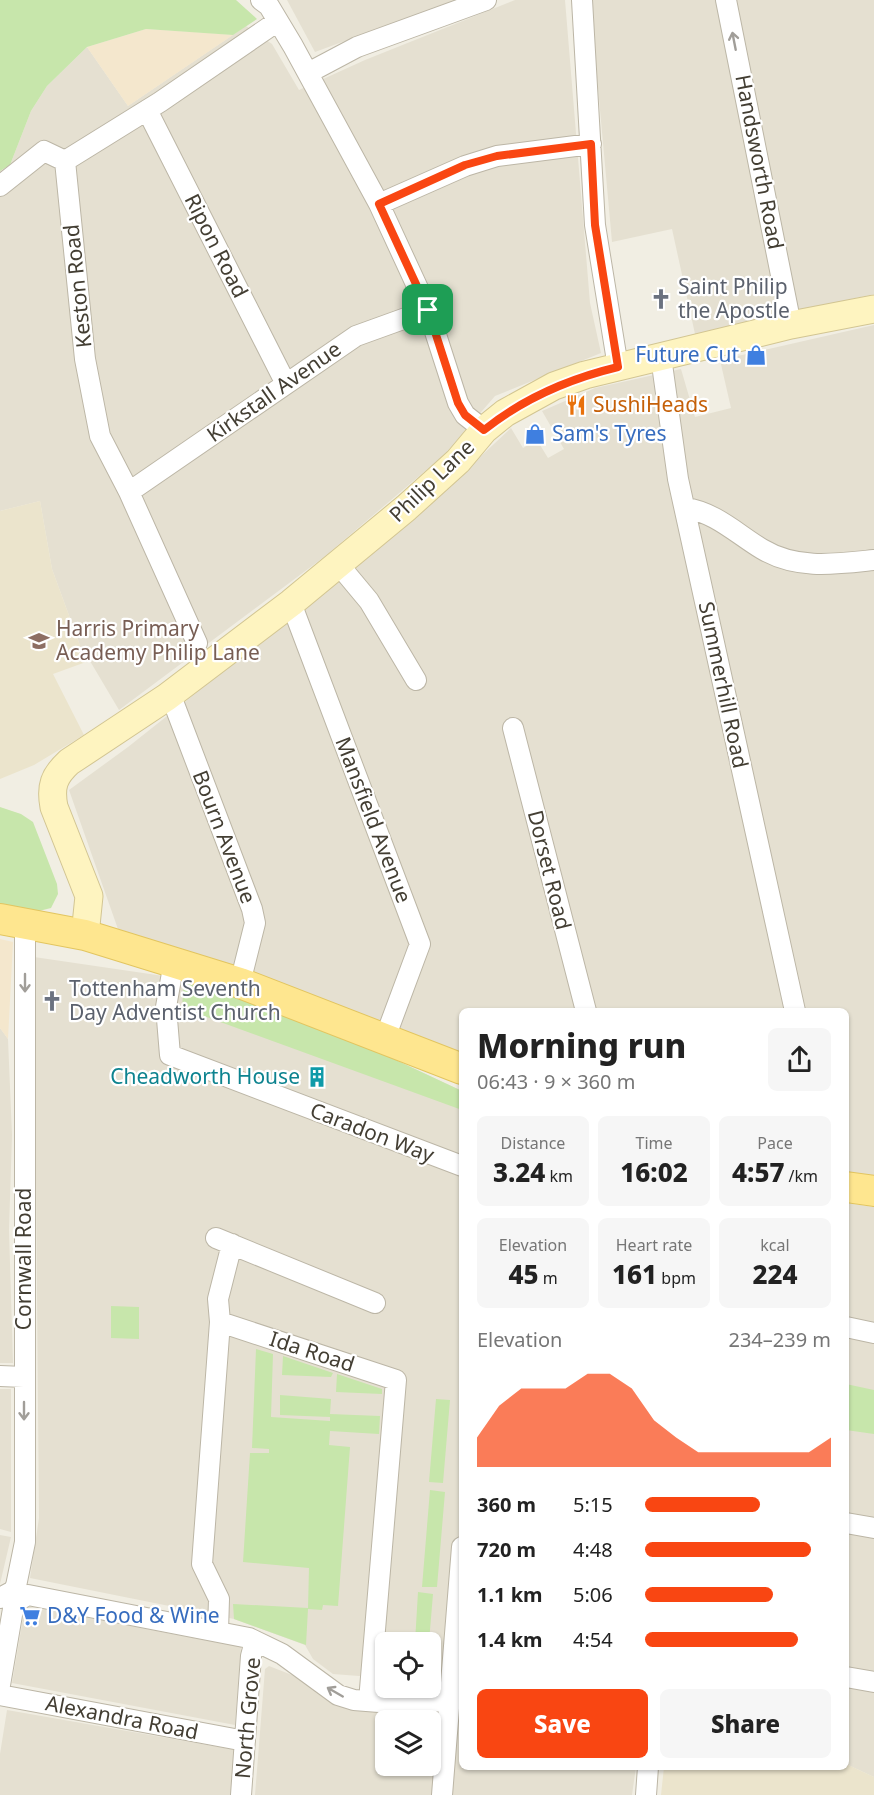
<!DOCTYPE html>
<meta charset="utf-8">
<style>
body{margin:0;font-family:"Noto Sans",sans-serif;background:#f6f6f6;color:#222;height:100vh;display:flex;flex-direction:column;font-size:22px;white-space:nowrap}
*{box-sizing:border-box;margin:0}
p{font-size:20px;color:#767676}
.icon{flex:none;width:33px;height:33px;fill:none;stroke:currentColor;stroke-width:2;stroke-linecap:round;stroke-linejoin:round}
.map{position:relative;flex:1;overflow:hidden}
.details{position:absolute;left:459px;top:1008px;width:390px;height:762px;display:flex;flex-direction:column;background:#fff;border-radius:9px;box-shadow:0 2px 4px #0004}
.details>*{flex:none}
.controls{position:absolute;left:375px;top:1632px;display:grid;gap:12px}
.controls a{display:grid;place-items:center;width:66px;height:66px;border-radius:9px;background:#fff;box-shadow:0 2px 4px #0004;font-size:30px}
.pin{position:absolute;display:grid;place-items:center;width:51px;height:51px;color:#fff;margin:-26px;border-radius:12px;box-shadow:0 3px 9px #0006}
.round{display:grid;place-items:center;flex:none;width:63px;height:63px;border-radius:9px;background:#f6f6f6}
.headline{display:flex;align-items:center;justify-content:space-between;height:102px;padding:0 18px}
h1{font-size:33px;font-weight:800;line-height:45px}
.figures{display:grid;grid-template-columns:repeat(3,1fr);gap:9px;height:102px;padding:6px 18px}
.figures div{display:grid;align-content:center;border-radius:9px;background:#f6f6f6;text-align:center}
.figures b{font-size:26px;font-weight:800}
.figures small{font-size:16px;font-weight:400}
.figures p{font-size:16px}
.chart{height:168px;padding:12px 18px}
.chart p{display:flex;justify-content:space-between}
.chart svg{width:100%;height:108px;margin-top:6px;fill:#f94612;opacity:.7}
.button{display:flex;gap:12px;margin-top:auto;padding:12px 18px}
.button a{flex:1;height:69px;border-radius:9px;background:#f94612;color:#fff;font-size:24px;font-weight:800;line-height:69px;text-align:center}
.button a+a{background:#f6f6f6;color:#222}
ul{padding:0 18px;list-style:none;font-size:20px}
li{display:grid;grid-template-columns:96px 72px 1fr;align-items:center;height:45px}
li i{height:15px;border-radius:8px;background:#f94612}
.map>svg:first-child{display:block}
.residential{fill:#e5e0d1;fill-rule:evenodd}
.commercial{fill:#f4e7cd}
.education{fill:#ebe4cc}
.green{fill:#c7e6ab}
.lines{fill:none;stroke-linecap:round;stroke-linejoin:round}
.street-casing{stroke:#bcb6a6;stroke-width:22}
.secondary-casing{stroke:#d2c592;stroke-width:29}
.primary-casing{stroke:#e2c560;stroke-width:32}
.street{stroke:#fff;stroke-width:20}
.secondary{stroke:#fef4c0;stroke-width:27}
.primary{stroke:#fee68f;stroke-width:30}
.oneway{stroke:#a19e99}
.route-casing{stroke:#fff;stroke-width:12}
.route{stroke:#f94612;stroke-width:8}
.labels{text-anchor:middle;stroke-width:4.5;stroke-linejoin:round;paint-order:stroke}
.street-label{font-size:21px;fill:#433e33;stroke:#fff}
.worship-label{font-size:21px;fill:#5b616d;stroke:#fff;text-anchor:start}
.shop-label{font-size:21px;fill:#366cbe;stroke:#fff;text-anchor:start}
.food-label{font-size:21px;fill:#c56008;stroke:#fff;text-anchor:start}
.education-label{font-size:21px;fill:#785e54;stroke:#fff;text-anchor:start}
.culture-label{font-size:21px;fill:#0d838f;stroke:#fff;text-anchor:end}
</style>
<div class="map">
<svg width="874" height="1795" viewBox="0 0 874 1795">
<rect width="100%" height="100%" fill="#f1eee3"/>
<path class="residential" d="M287 0H456L315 52Z
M515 0H565L590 303 601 353 495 396 444 455 324 557 119 710 90 661 86 662 52 569 40 501 0 511V171L10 165 31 111 47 86 87 47 128 106 246 26 272 44 299 90 365 60Z
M590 0H874V294L695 334 672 229 612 242Z
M874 325V1178L846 1172V1011H462V1056L119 932 69 790 128 747 403 529 511 428 523 448 537 440 548 458 564 449 542 411 595 388 681 369 695 417 731 408 720 360Z
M34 957 184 979 368 1047 462 1091V1684L431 1682 430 1642H386L385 1678 333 1674 313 1659 305 1645 234 1619 30 1578 39 1518Z
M0 1028 8 1039 12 1135 9 1230 13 1363H0Z
M846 1203 874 1207V1777L846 1764Z
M0 1389H11V1532L0 1529Z
M0 1535 11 1537 0 1584Z
M25 1606 241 1647 235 1725 12 1683Z
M269 1666 292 1675 338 1705 359 1711H462V1767H636L632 1795H255L265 1669ZM386 1720H430V1766H386Z
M7 1710 236 1750 232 1795H0V1754Z"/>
<path class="commercial" d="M146 29 209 33 233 35 128 106 87 47Z
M0 939 13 942 8 1039 0 1028Z"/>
<path class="education" d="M40 501 52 569 86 662 53 674 84 735 34 765 0 779V511Z
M846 1764 874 1777V1795H661L664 1767H846Z"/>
<path class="green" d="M0 0H236L257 19 233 35 146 29 87 47 47 86 31 111 10 165 0 171Z
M0 807 21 814 33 822 57 884 58 894 51 908 35 912 0 904Z
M184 979 368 1047 462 1091V1110L182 1008Z
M111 1306 139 1307V1339L111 1338Z
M256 1349 273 1354 271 1417 330 1421V1417L280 1415V1395L331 1399 330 1414 380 1416 379 1434 330 1431 329 1445 350 1447 338 1606 323 1605 322 1610 308 1609 306 1645 234 1619 233 1604 308 1608 309 1568 243 1562 250 1453H269V1449L252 1448Z
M283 1356 333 1373 331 1377 282 1375Z
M337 1374 382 1389V1394L336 1392Z
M846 1384 874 1390V1434L846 1430Z
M436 1399 450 1400 443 1483 429 1482Z
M430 1490 445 1492 437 1587H422Z
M418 1592 433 1594 429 1642H415Z"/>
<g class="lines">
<g class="street-casing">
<path id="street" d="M261 0 269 6 293 46 379 204 428 310 458 403 465 415 484 430
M582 0 595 225 618 367
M726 0 791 325
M308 73 357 47 486 0
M147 110 285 382
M65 161 85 359 100 436 129 492 197 643
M65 161 160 102 278 21
M0 186 44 151 65 161
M379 204 465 166 497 156 591 144
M661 357 678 479 795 1011
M129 492 356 336 428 310
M685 508C715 512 737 534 762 549 797 570 836 564 874 560
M339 565 369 601 416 680
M291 603 420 944 385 1038
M167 697 174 704 252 909 255 923 240 983
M513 728 586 1011
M174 962 166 1007 170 1055 462 1166
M216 1238 375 1303
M220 1322 218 1299 232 1244
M846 1327 874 1333
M0 1376 24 1377
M846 1523 874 1528
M0 1598 13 1591 16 1586 25 1542V925
M218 1631 219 1599 202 1564 220 1322 396 1380 369 1701
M846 1677 874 1682
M0 1685 13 1609 19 1600 28 1595 249 1638 282 1654 338 1695 354 1700 392 1703 450 1701
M0 1695 245 1741
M241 1795 251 1656 255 1641
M442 1795 462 1547
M646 1795 648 1767"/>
</g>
<g class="secondary-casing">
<path id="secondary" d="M85 935 89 896 54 807C50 786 54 776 69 762L167 697 291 603 406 508 458 461 484 430 505 413 554 386 585 375 791 325 874 309"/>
</g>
<g class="primary-casing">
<path id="primary" d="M0 919 85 935 240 983 462 1069
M846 1187 874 1191"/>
</g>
<use href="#street" class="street"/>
<use href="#secondary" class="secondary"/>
<use href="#primary" class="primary"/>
</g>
<defs><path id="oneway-shaft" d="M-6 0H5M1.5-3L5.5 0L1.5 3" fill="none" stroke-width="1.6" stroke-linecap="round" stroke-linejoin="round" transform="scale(1.5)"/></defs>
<g class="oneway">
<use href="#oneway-shaft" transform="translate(734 41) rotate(-101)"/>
<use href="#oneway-shaft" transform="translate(25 983) rotate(90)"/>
<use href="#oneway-shaft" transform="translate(24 1411) rotate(90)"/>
<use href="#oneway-shaft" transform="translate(335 1692) rotate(-150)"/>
</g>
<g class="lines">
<g class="route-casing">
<path id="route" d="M591 144 595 225 618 367C568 379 524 398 484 430L465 415 458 403 428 310 379 204 465 165 497 156Z"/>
</g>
<use href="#route" class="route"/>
</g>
<defs>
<g id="church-bare" transform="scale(1.62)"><path d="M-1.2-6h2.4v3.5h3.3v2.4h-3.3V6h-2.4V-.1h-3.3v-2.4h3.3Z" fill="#6b7280" stroke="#fff" stroke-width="2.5" paint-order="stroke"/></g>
<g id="shop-bare" transform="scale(1.62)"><path d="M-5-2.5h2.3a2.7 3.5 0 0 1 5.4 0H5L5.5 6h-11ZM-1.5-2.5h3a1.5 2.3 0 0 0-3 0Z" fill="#3f7fe0" stroke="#fff" stroke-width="2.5" paint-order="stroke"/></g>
<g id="restaurant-bare" transform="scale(1.62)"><path d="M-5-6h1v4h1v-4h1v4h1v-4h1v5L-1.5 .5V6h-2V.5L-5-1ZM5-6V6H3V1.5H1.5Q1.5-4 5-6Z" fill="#e8710a" stroke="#fff" stroke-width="2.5" paint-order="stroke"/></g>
<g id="school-bare" transform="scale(1.62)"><path d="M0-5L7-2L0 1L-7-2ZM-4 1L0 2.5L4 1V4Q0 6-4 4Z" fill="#8d6e63" stroke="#fff" stroke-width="2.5" paint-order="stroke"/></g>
<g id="building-bare" transform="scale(1.62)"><path d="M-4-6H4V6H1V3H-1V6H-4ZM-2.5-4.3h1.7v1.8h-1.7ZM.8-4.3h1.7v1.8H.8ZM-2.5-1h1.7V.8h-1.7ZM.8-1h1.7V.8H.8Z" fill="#0f9aa8" stroke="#fff" stroke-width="2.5" paint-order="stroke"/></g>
<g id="supermarket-bare" transform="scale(1.62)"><path d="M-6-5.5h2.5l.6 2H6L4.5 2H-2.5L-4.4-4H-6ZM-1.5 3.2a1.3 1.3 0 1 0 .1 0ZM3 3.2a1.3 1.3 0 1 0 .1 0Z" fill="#3f7fe0" stroke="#fff" stroke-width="2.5" paint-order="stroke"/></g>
</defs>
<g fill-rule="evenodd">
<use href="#church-bare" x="661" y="299"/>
<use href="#shop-bare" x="756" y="355"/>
<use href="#restaurant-bare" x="576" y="405"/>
<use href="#shop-bare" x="535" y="434"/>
<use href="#school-bare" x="39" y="641"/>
<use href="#church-bare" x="52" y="1001"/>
<use href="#building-bare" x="317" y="1077"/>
<use href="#supermarket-bare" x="30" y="1616"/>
</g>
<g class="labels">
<g class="street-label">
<text transform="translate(759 162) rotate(79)" y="7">Handsworth Road</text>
<text transform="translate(216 246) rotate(63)" y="7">Ripon Road</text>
<text transform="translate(78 286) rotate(-96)" y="7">Keston Road</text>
<text transform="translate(274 392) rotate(-35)" y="7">Kirkstall Avenue</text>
<text transform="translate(432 481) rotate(-44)" y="7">Philip Lane</text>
<text transform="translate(723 685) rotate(78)" y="7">Summerhill Road</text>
<text transform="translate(373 820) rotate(69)" y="7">Mansfield Avenue</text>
<text transform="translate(224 837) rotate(69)" y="7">Bourn Avenue</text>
<text transform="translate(549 870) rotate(76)" y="7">Dorset Road</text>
<text transform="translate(372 1133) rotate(21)" y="7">Caradon Way</text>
<text transform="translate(24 1259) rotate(-90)" y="7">Cornwall Road</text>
<text transform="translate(312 1352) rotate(18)" y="7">Ida Road</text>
<text transform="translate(122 1718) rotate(11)" y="7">Alexandra Road</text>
<text transform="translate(248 1718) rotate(-85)" y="7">North Grove</text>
</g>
<g class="worship-label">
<text x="678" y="294">Saint Philip<tspan x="678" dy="24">the Apostle</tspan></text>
<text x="69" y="996">Tottenham Seventh<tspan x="69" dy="24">Day Adventist Church</tspan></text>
</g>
<g class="shop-label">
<text x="739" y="362" text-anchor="end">Future Cut</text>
<text x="552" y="441">Sam's Tyres</text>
<text x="47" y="1623">D&amp;Y Food &amp; Wine</text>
</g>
<g class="food-label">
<text x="593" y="412">SushiHeads</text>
</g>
<g class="education-label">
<text x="56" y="636">Harris Primary<tspan x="56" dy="24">Academy Philip Lane</tspan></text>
</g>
<g class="culture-label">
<text x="300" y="1084">Cheadworth House</text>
</g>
</g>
</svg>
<div class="controls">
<a><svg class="icon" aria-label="locate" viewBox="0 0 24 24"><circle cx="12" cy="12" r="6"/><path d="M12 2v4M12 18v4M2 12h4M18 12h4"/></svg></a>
<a><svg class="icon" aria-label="layers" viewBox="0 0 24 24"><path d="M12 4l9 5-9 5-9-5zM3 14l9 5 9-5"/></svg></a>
</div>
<div class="pin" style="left:428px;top:310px;background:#1e9e55"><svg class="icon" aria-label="arrive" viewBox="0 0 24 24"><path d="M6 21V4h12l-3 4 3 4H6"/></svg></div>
<section class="details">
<div class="headline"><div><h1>Morning run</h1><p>06:43 · 9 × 360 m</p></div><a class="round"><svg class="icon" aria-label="share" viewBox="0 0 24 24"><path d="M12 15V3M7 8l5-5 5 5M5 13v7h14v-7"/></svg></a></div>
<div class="figures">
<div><p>Distance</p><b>3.24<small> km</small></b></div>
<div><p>Time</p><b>16:02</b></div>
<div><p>Pace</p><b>4:57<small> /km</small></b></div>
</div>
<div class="figures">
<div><p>Elevation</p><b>45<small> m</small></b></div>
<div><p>Heart rate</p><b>161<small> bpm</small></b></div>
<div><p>kcal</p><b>224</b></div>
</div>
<div class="chart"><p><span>Elevation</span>234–239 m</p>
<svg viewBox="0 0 160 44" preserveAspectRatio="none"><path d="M0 44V32L10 19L20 12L30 12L40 12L50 6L60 6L70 12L80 25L90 32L100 38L110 38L120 38L130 38L140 38L150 38L160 32V44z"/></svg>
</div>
<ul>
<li><b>360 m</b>5:15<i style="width:62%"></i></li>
<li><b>720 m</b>4:48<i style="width:89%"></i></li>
<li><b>1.1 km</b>5:06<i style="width:69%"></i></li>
<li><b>1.4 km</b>4:54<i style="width:82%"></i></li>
</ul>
<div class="button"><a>Save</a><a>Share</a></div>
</section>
</div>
